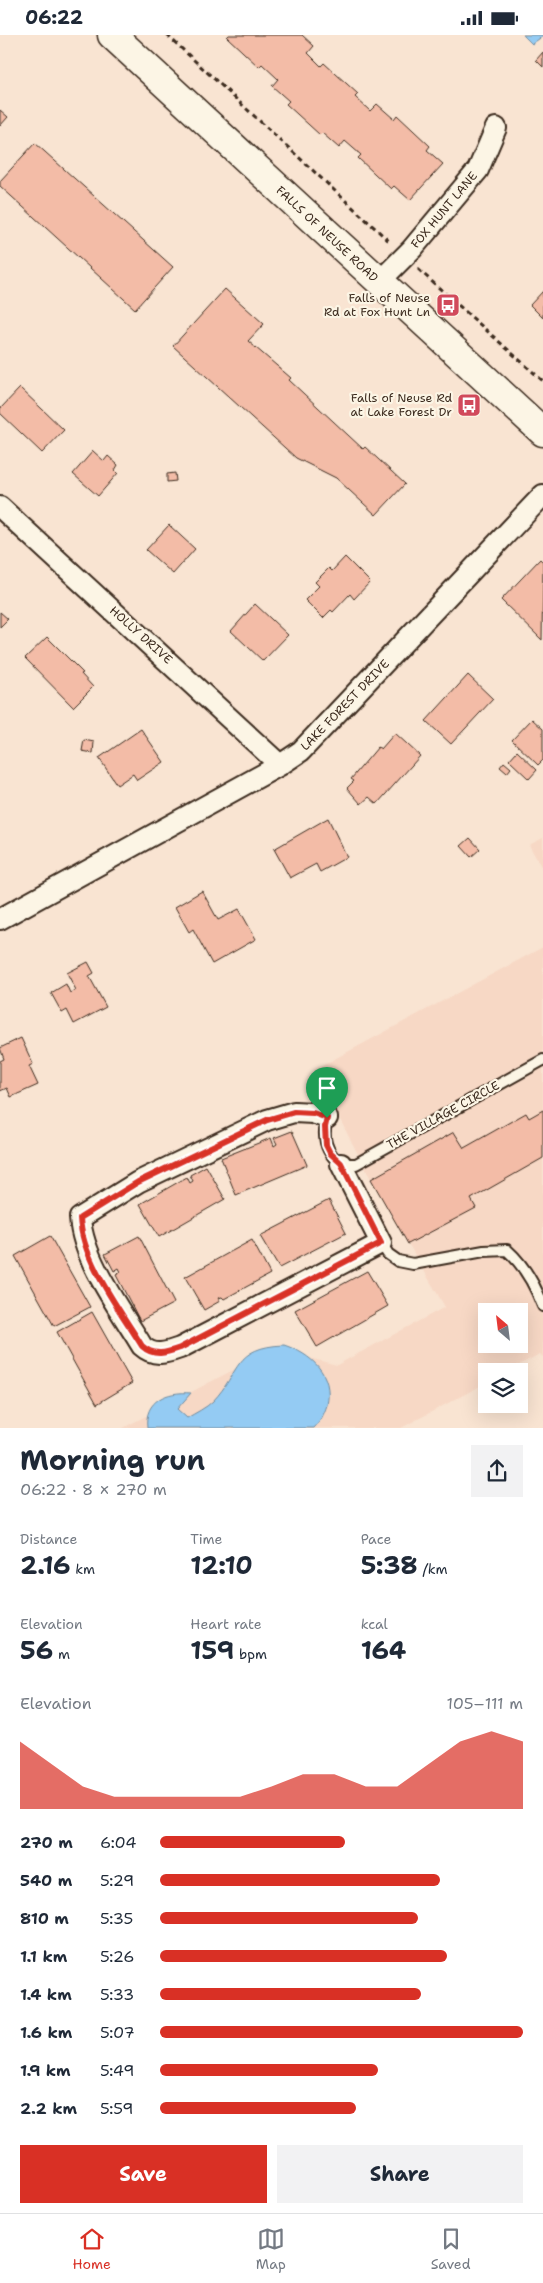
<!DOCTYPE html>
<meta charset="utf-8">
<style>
body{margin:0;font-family:"Shantell Sans",sans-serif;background:#f2f2f3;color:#1f2937;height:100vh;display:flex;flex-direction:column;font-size:19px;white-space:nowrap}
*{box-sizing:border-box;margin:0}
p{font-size:16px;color:#747a83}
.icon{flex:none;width:28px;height:28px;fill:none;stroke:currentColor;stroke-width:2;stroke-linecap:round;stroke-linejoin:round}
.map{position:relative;height:1393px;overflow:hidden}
.details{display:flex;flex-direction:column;background:#fff;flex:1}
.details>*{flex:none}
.needle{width:32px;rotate:332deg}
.controls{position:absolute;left:478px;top:1268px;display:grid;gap:10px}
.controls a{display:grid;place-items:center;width:50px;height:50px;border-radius:0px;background:#fff;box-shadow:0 5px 20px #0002;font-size:25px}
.pin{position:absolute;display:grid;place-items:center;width:42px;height:42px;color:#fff;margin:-51px -21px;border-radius:50% 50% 50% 0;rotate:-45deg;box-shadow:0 0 5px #0007}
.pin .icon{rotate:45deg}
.round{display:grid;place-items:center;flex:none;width:52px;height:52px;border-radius:0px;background:#f2f2f3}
.head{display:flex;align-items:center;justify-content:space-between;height:85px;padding:0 20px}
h1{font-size:28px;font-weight:700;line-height:38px}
.stats{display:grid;grid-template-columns:repeat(3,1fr);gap:8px;height:85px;padding:5px 20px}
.stats div{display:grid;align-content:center}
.stats b{font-size:25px;font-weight:700}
.stats small{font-size:14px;font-weight:400}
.stats p{font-size:14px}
.chart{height:140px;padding:10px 20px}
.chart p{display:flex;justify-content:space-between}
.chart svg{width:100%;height:90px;margin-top:5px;fill:#d93025;opacity:.7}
.primary-button{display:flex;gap:10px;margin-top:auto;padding:10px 20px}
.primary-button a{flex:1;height:58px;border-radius:0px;background:#d93025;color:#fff;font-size:20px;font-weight:700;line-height:58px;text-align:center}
.primary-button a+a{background:#f2f2f3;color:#1f2937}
ul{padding:0 20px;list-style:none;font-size:16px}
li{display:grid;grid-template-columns:80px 60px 1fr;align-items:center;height:38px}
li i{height:12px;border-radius:6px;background:#d93025}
.status{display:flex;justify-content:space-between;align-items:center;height:35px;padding:0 25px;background:#fff;direction:ltr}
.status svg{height:14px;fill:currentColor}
.tab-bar{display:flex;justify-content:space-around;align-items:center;height:70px;border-top:1px solid #e0e1e3;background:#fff;font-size:14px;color:#747a83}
.tab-bar a{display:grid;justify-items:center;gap:2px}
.tab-bar .current{color:#d93025}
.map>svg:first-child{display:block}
.built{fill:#f7d8c5;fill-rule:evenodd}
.water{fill:#94cbf3;stroke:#708b9e}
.building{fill:#f3bca7;stroke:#3b2a1e}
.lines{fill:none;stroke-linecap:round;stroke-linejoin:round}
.service-casing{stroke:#3b2a1e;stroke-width:14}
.minor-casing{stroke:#3b2a1e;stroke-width:24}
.primary-casing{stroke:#3b2a1e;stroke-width:31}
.path{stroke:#3b2a1e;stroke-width:3;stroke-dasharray:5 4;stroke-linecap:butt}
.service{stroke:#fcf5e5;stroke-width:10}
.minor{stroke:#fcf5e5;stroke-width:20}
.primary{stroke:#fcf5e5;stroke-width:28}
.route-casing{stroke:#fff;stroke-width:10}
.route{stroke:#d93025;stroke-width:6}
.labels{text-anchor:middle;stroke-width:4.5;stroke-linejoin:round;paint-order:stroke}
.street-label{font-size:12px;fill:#3b2a1e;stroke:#fcf5e5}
.poi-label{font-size:12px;fill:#3b2a1e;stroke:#fcf5e5;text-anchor:end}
</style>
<div class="status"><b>06:22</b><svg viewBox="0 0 49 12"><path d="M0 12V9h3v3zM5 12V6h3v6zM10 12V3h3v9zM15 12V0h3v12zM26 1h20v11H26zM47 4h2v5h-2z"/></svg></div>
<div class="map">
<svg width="543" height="1393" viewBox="0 0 543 1393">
<rect width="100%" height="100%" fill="#f9e4d2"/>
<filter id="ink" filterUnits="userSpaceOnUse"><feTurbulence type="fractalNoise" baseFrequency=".02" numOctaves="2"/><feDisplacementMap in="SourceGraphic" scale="10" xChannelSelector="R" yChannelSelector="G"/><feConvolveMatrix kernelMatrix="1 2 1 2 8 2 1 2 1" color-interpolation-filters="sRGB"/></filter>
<g filter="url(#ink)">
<path class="built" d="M543 803V835L529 810Z
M543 912V1322L540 1319 507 1336H486V1348L401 1393H123L273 1314 337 1330 445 1272 371 1144 314 1035ZM486 1276H519V1309H486Z"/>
<path class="water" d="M523 0H543V1L532 9Z
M284 1310C311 1319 334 1339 327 1370 324 1379 321 1386 314 1393H147C144 1365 167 1356 191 1358L177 1374 187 1383C195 1378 206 1373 213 1366 241 1337 233 1312 284 1310Z"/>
<path class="building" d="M229 0H302L314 11 308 18 321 31 324 28 358 59 355 62 370 76 377 69 394 84 397 80 430 111 427 115 443 129 410 165 394 151 391 154 358 123 361 120 345 106 339 113 322 98 320 100 286 69 289 66 272 51 278 44 262 29 259 32 227 2Z
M543 17V32L536 25Z
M0 75 8 82 0 91Z
M35 108 173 232 135 274 0 151V146Z
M225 254 264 289 248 306 291 343 289 345 363 414 365 412 405 449 376 480 336 443 296 423 173 311Z
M543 256V283L530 270Z
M20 353 64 395 42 418 0 378V374Z
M93 416 104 426 108 421 118 430 115 435 118 438 98 461 73 439Z
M175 438 176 446 167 447V439Z
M169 490 195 514 173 539 146 515Z
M345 522 370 547 354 564 350 559 333 577 331 575 323 583 305 565 319 551 315 547 329 533 332 536Z
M540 524 543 527 542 605 501 565Z
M255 569 288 600 263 626 231 596Z
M0 577 8 584 0 592Z
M47 602 83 638 81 639 93 652 73 672 25 623Z
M468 640 493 664 451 709 426 686Z
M532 684 543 694V725L538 730 512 705Z
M141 694 164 727 137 745 133 739 117 750 99 723Z
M395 698 420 721 377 769 369 762 361 769 347 753 354 746 351 744 378 712 381 714Z
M84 705 94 707 93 718 82 716Z
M517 716 537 735 529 744 509 725Z
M504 727 511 733 507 738 500 732Z
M328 783 347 822 320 837 316 829 290 843 274 814Z
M470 803 480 814 471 822 461 811Z
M202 856 218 885 239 874 256 904 212 929 193 894 189 897 175 872Z
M88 927 94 938 89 941 106 972 74 989 67 975 62 978 51 958 66 949 70 958 76 955 67 938Z
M21 1003 33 1029 29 1031 38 1050 11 1062 7 1053 0 1056V1026L4 1024 0 1013Z
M543 1075V1123L471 1164 476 1173 408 1209 371 1144 454 1097 464 1113 526 1078 529 1083Z
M292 1096 307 1130 236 1160 221 1123 271 1103 274 1111 277 1109 274 1103Z
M206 1131 225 1164 159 1202 140 1169 187 1142 190 1148 193 1146 190 1140Z
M329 1165 346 1198 279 1233 260 1201Z
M50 1201 90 1272 54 1291 15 1221Z
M139 1201 174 1268 140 1286 116 1240 121 1237 119 1233 114 1236 105 1219Z
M252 1205 270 1239 224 1264 222 1262 218 1263 220 1266 204 1275 185 1242Z
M367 1236 388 1271 317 1312 295 1275Z
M92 1277 132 1348 97 1369 57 1297Z"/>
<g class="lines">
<g class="service-casing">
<path id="service" d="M327 1083C322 1102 325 1117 341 1129H356L543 1025
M381 1208 388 1219 398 1226 413 1229 484 1216 507 1215C524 1230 535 1250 543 1271"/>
</g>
<g class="minor-casing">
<path id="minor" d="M379 247 412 214 478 135 496 93
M0 472 280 730
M0 884 280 730 301 716 543 460
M327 1083 313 1078 294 1077 267 1085 138 1147 80 1183C83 1226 120 1274 142 1311 154 1322 166 1318 180 1313L381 1208 341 1129"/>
</g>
<g class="primary-casing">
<path id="primary" d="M112 0 543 397"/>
</g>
<path class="path" d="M167 0 390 207
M418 234 543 346"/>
<use href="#service" class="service"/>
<use href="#minor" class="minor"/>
<use href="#primary" class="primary"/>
</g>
</g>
<g class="lines" filter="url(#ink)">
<g class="route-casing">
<path id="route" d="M294 1077 313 1078 327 1083 325 1092 326 1110 330 1118 341 1128 381 1208 180 1313C166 1318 154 1322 142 1311 120 1275 82 1226 80 1183L138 1147 267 1085Z"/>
</g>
<use href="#route" class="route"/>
</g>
<defs>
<g id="bus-square" transform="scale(1.25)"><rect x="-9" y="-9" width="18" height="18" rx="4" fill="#d1495b" stroke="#fcf5e5"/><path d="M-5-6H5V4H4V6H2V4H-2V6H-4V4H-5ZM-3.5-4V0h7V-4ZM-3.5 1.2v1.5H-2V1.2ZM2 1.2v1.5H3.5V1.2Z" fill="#fff"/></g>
</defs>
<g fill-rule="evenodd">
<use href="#bus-square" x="448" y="270"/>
<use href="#bus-square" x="469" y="370"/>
</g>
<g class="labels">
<g class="street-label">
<text transform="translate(444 175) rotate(-50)" y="4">FOX HUNT LANE</text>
<text transform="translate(327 199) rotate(43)" y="4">FALLS OF NEUSE ROAD</text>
<text transform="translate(141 600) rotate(42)" y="4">HOLLY DRIVE</text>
<text transform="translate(345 670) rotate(-46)" y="4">LAKE FOREST DRIVE</text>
<text transform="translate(443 1080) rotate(-29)" y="4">THE VILLAGE CIRCLE</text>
</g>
<g class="poi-label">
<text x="430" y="267">Falls of Neuse<tspan x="430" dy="14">Rd at Fox Hunt Ln</tspan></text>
<text x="452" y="367">Falls of Neuse Rd<tspan x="452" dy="14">at Lake Forest Dr</tspan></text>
</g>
</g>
</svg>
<div class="controls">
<a><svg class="needle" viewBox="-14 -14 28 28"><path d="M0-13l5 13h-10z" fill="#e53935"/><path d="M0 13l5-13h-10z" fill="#747a83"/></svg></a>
<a><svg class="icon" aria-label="layers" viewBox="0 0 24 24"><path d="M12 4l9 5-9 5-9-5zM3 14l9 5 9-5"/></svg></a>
</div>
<div class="pin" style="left:327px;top:1083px;background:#1e9e55"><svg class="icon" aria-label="arrive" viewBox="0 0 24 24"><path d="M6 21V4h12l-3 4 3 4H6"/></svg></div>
</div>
<section class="details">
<div class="head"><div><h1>Morning run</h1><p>06:22 · 8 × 270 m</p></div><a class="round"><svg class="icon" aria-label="share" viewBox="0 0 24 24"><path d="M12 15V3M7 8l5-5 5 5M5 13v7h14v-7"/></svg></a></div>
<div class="stats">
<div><p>Distance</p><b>2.16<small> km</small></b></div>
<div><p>Time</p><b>12:10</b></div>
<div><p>Pace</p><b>5:38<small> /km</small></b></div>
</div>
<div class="stats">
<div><p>Elevation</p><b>56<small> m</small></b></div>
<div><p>Heart rate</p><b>159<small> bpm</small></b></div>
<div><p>kcal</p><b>164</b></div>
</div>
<div class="chart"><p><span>Elevation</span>105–111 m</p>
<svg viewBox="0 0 160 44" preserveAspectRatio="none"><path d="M0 44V11L10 22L20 33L30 38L40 38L50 38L60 38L70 38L80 33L90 27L100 27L110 33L120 33L130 22L140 11L150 6L160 11V44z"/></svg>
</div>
<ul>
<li><b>270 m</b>6:04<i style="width:51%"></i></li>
<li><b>540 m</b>5:29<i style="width:77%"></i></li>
<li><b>810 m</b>5:35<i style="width:71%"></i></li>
<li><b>1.1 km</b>5:26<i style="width:79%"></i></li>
<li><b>1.4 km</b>5:33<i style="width:72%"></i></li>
<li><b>1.6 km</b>5:07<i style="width:100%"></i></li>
<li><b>1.9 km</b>5:49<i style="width:60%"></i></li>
<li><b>2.2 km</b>5:59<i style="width:54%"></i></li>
</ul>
<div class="primary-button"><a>Save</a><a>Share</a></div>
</section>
<nav class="tab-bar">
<a class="current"><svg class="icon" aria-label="home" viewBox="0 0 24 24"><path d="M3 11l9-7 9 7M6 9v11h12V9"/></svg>Home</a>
<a><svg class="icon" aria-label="map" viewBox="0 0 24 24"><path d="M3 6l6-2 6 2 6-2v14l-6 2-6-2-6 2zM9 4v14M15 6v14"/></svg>Map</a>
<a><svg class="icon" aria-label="saved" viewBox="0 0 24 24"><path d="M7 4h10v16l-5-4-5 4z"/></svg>Saved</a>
</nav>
